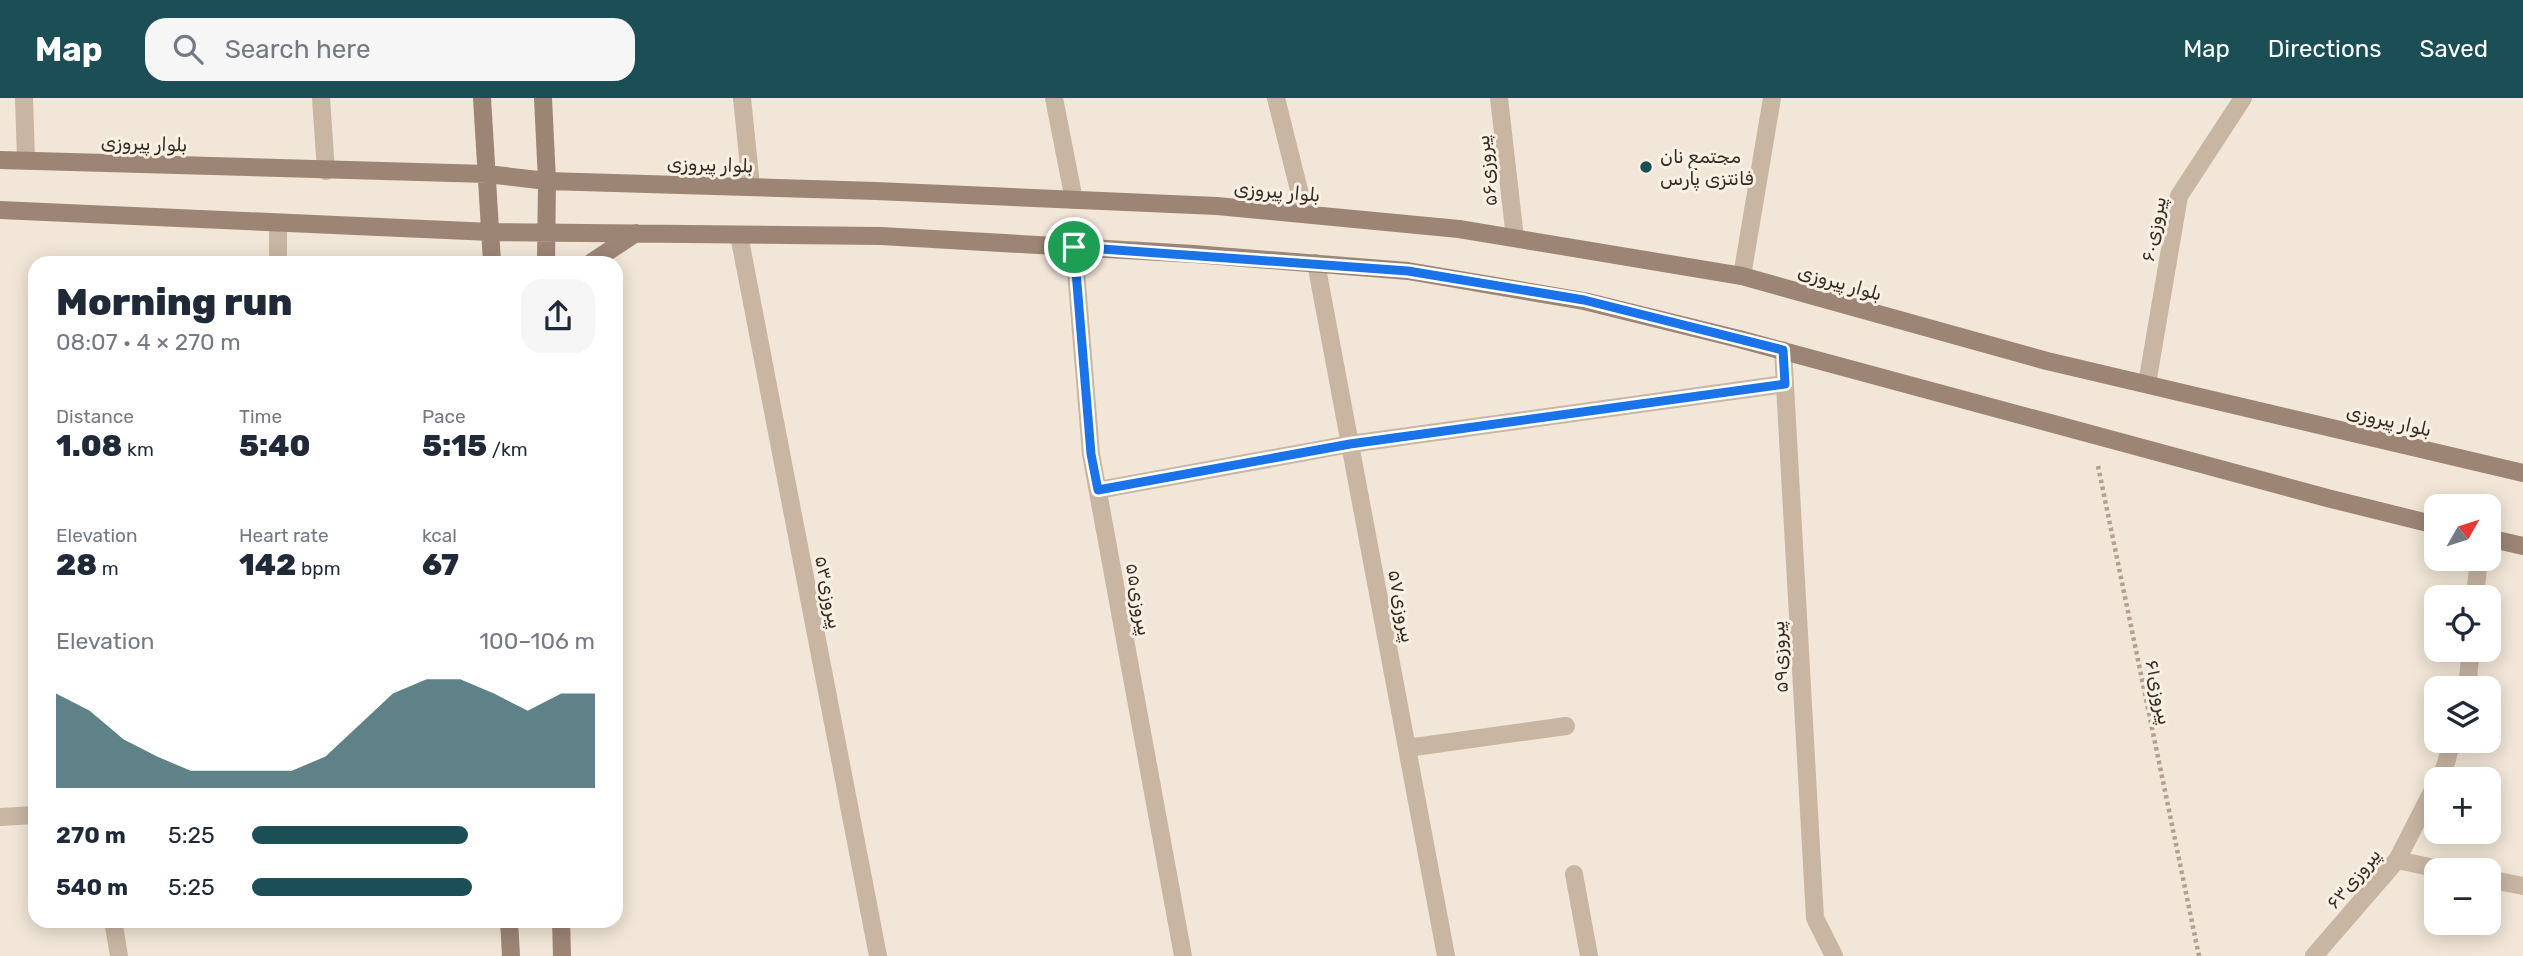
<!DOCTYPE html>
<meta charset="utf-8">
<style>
body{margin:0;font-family:Rubik,"Noto Sans Arabic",sans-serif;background:#f6f6f7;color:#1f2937;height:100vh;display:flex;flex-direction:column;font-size:26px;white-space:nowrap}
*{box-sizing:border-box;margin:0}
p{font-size:23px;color:#747a83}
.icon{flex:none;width:38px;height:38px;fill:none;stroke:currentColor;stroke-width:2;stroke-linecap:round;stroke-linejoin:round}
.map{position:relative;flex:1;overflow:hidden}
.side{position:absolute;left:28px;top:158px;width:595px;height:672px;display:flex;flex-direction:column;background:#fff;border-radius:21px;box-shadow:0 4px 18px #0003}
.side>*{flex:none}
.needle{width:46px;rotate:51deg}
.controls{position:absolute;left:2424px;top:396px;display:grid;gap:14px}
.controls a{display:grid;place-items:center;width:77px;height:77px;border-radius:14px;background:#fff;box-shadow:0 4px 18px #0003;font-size:35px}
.pin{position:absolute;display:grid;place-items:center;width:60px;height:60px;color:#fff;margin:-30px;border:4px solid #fff;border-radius:50%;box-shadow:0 2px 7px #0007}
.round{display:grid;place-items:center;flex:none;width:74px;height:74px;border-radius:21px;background:#f6f6f7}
.head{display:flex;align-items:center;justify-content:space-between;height:119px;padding:0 28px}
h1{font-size:38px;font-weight:800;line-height:52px}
.stats{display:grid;grid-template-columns:repeat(3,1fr);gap:10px;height:119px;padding:7px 28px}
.stats div{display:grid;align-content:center}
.stats b{font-size:30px;font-weight:800}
.stats small{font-size:19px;font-weight:400}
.stats p{font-size:19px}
.chart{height:196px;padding:14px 28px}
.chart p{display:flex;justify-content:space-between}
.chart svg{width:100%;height:126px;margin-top:7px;fill:#1b4e55;opacity:.7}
ul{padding:0 28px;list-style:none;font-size:23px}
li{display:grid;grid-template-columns:112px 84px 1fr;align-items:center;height:52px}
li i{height:18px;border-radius:9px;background:#1b4e55}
header{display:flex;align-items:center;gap:42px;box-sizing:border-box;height:98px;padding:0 35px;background:#1b4e55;color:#fff}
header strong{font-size:33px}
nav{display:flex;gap:38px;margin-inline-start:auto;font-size:24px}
.search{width:490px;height:63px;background:#f6f6f7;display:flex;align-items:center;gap:18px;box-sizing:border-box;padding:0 24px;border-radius:21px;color:#747a83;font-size:26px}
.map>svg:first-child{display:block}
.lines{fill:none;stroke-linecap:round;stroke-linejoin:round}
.path{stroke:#b4a08e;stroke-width:4.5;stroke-dasharray:3.5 3.5;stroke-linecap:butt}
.lane{stroke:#c8b6a3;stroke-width:18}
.street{stroke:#c8b6a3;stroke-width:18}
.secondary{stroke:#9c8575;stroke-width:18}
.route-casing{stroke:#fff;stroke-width:14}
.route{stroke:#1a73e8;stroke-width:9}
.poi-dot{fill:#1b4e55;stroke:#f9f0e3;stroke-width:2.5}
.labels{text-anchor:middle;stroke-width:6;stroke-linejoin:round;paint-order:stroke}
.street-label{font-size:19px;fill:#342b25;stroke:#f9f0e3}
.poi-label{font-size:19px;fill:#342b25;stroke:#f9f0e3;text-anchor:start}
</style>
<header>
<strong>Map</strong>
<div class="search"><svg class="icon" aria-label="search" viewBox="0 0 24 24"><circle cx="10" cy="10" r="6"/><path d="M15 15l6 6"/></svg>Search here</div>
<nav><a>Map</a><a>Directions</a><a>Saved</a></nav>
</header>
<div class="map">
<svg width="2523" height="858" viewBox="0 0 2523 858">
<rect width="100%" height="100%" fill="#f1e6d7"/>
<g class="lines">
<path class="path" d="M2098 368 2199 858"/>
<path class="lane" d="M24 0 26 62
M321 0 326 73"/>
<path class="street" d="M742 0 751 88
M1054 0 1074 102
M1276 0 1305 116
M1499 0 1515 140
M739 137 878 858
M1074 149 1091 356 1183 858
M278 164V125
M1316 165 1446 858
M1742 178 1772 0
M1783 252 1815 820 1834 858
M2147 286 2179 98 2243 0
M1098 392 1350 346 1785 286
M2475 499 2479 460
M2467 590 2471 551
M1407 650 1566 628
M2439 681 2445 669 2452 642
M0 719 35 717
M2397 762 2444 772
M1574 776 1589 858
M2488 781 2523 788
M113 822 119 858
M2314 858 2397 762 2436 686"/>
<path class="secondary" d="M482 0 492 164
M543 0 547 83 546 164
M0 62 487 76 547 83 876 93 1217 108 1459 131 1742 178 2047 263 2523 375
M0 112 491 134 881 138 1194 156 1408 173 1584 203 1739 241 2331 401 2436 427
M592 164 636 135
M2488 440 2523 448
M509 822 511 858
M561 822 562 858"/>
</g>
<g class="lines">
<g class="route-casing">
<path id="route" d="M1074 149 1408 173 1584 202 1783 252 1785 286 1350 346 1098 392 1091 356Z"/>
</g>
<use href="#route" class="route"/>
</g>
<circle class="poi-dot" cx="1646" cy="69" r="7"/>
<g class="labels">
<g class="street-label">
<text transform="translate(144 45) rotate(2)" y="7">بلوار پیروزی</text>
<text transform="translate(710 66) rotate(2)" y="7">بلوار پیروزی</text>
<text transform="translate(1486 73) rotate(-97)" y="7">پیروزی۵۶</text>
<text transform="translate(1277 93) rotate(5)" y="7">بلوار پیروزی</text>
<text transform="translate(2153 131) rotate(-79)" y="7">پیروزی۶۰</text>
<text transform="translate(1840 184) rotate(16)" y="7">بلوار پیروزی</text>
<text transform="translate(2389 322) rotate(13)" y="7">بلوار پیروزی</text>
<text transform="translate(829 494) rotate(79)" y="7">پیروزی۵۳</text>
<text transform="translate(1139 501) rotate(80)" y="7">پیروزی۵۵</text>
<text transform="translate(1402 508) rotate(79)" y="7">پیروزی۵۷</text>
<text transform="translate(1779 559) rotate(-93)" y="7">پیروزی۵۹</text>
<text transform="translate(2159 594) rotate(78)" y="7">پیروزی۶۱</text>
<text transform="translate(2353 780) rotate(-50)" y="7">پیروزی۶۳</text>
</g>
<g class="poi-label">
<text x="1660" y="65">مجتمع نان<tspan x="1660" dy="22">فانتزی پارس</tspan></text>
</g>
</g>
</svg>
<div class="controls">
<a><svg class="needle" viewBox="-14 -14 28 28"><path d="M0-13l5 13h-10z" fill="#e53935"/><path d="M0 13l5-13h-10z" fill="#747a83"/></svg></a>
<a><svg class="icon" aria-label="locate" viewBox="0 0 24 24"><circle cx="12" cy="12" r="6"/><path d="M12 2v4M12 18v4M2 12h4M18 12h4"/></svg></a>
<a><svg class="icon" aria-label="layers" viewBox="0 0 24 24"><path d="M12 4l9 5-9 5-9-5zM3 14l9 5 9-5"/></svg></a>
<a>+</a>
<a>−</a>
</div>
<div class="pin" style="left:1074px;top:149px;background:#1e9e55"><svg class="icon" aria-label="arrive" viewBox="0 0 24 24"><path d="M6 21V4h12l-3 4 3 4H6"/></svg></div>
<section class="side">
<div class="head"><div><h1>Morning run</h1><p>08:07 · 4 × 270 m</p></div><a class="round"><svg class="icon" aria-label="share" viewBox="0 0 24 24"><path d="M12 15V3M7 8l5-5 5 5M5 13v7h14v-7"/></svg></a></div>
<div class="stats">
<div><p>Distance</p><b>1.08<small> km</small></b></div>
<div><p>Time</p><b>5:40</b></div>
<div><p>Pace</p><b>5:15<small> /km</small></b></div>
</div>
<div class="stats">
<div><p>Elevation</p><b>28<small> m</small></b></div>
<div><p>Heart rate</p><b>142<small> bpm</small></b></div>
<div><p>kcal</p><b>67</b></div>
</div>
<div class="chart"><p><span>Elevation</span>100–106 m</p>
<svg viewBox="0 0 160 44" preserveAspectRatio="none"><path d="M0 44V11L10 17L20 27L30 33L40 38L50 38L60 38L70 38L80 33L90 22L100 11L110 6L120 6L130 11L140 17L150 11L160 11V44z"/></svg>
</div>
<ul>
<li><b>270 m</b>5:25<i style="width:63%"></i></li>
<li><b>540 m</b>5:25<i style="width:64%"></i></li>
</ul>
</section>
</div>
